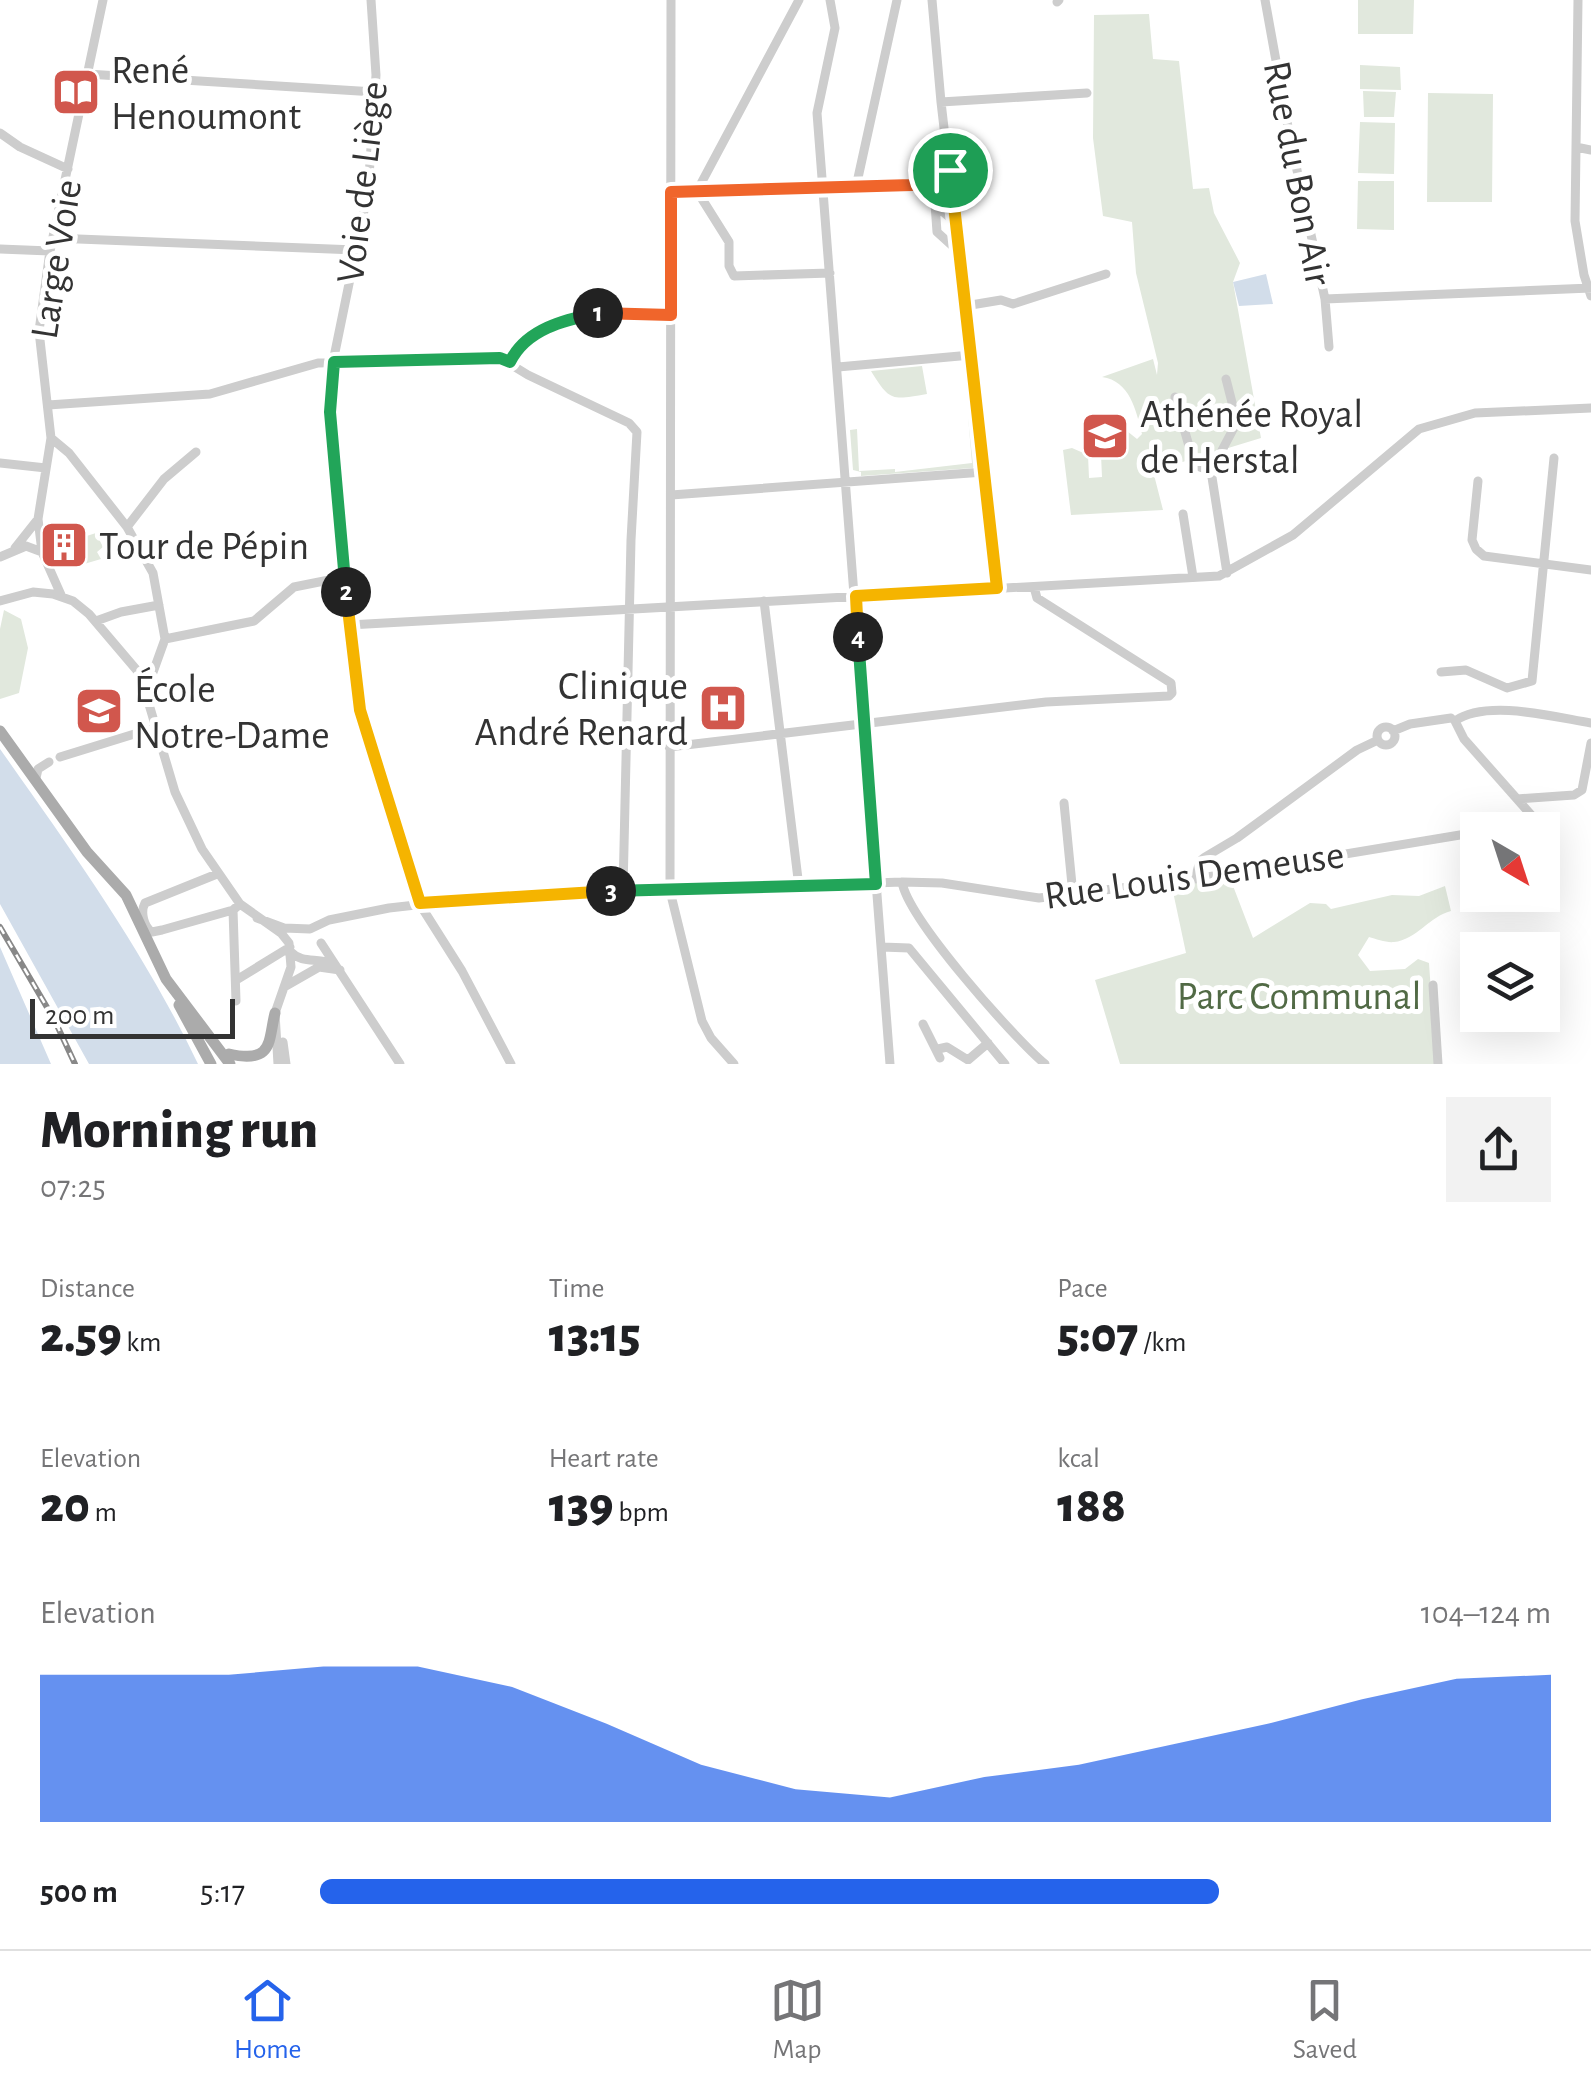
<!DOCTYPE html>
<meta charset="utf-8">
<style>
body{margin:0;font-family:"Alegreya Sans",sans-serif;background:#f2f2f2;color:#202124;height:100vh;display:flex;flex-direction:column;font-size:38px;white-space:nowrap}
*{box-sizing:border-box;margin:0}
p{font-size:32px;color:#757577}
.icon{flex:none;width:55px;height:55px;fill:none;stroke:currentColor;stroke-width:2;stroke-linecap:round;stroke-linejoin:round}
.map{position:relative;height:1064px;overflow:hidden}
.drawer{display:flex;flex-direction:column;background:#fff;flex:1}
.drawer>*{flex:none}
.needle{width:65px;rotate:141deg}
.controls{position:absolute;left:1460px;top:812px;display:grid;gap:20px}
.controls a{display:grid;place-items:center;width:100px;height:100px;border-radius:0px;background:#fff;box-shadow:0 10px 40px #0002;font-size:50px}
.scale{position:absolute;left:30px;bottom:25px;width:205px;box-sizing:border-box;padding-left:10px;border:5px solid #333;border-top:0;font-size:28px;line-height:35px;white-space:nowrap;color:#333;-webkit-text-stroke:8px #fff;paint-order:stroke}
.pin{position:absolute;display:grid;place-items:center;width:85px;height:85px;color:#fff;margin:-42px;border:5px solid #fff;border-radius:50%;box-shadow:0 2px 10px #0007}
.km{position:absolute;width:50px;height:50px;margin:-25px;border-radius:50%;background:#222;color:#fff;font-size:28px;line-height:50px;text-align:center}
.round{display:grid;place-items:center;flex:none;width:105px;height:105px;border-radius:0px;background:#f2f2f2}
.head{display:flex;align-items:center;justify-content:space-between;height:170px;padding:0 40px}
h1{font-size:55px;font-weight:800;line-height:75px}
.figures{display:grid;grid-template-columns:repeat(3,1fr);gap:15px;height:170px;padding:10px 40px}
.figures div{display:grid;align-content:center}
.figures b{font-size:50px;font-weight:800}
.figures small{font-size:28px;font-weight:400}
.figures p{font-size:28px}
.chart{height:280px;padding:20px 40px}
.chart p{display:flex;justify-content:space-between}
.chart svg{width:100%;height:180px;margin-top:10px;fill:#2563eb;opacity:.7}
ul{padding:0 40px;list-style:none;font-size:32px}
li{display:grid;grid-template-columns:160px 120px 1fr;align-items:center;height:75px}
li i{height:25px;border-radius:12px;background:#2563eb}
.dock{display:flex;justify-content:space-around;align-items:center;height:140px;border-top:2px solid #e0e0e0;background:#fff;font-size:28px;color:#757577}
.dock a{display:grid;justify-items:center;gap:5px}
.dock .selected{color:#2563eb}
.map>svg:first-child{display:block}
.green{fill:#e1e8dd}
.water{fill:#d2ddea}
.lines{fill:none;stroke-linecap:round;stroke-linejoin:round}
.minor{stroke:#cdcdcd;stroke-width:9}
.major{stroke:#ababab;stroke-width:11}
.rail-casing{stroke:#888;stroke-width:6}
.rail{stroke:#fff;stroke-width:2.5;stroke-dasharray:8;stroke-linecap:butt}
.split-1-casing{stroke:#fff;stroke-width:20}
.split-2-casing{stroke:#fff;stroke-width:20}
.split-3-casing{stroke:#fff;stroke-width:20}
.split-4-casing{stroke:#fff;stroke-width:20}
.split-5-casing{stroke:#fff;stroke-width:20}
.split-1{stroke:#f0652b;stroke-width:12}
.split-2{stroke:#22a559;stroke-width:12}
.split-3{stroke:#f5b400;stroke-width:12}
.split-4{stroke:#22a559;stroke-width:12}
.split-5{stroke:#f5b400;stroke-width:12}
.labels{text-anchor:middle;stroke-width:10;stroke-linejoin:round;paint-order:stroke}
.poi-label{font-size:40px;fill:#333;stroke:#fff;text-anchor:start}
.street-label{font-size:40px;fill:#333;stroke:#fff}
.park-label{font-size:40px;fill:#516a45;stroke:#fff}
</style>
<div class="map">
<svg width="1591" height="1064" viewBox="0 0 1591 1064">
<rect width="100%" height="100%" fill="#fff"/>
<path class="green" d="M1358 0H1414L1413 34H1358Z
M1149 14 1153 59 1179 61 1193 189 1209 188 1214 213 1240 263 1233 282 1261 438 1153 471 1163 510 1071 515 1063 450 1072 448 1088 455 1089 478 1102 477 1101 455 1115 453 1114 432 1127 431 1137 439 1142 434C1136 410 1130 381 1102 377L1153 359 1157 375 1158 363 1136 273 1132 222 1103 216 1093 138 1094 15Z
M1360 65 1400 67 1401 90 1360 89Z
M1363 91 1396 92 1394 117H1364Z
M1428 93 1493 94 1492 202H1427Z
M1360 122 1395 123 1394 174 1358 173Z
M1358 181H1394V230L1357 229Z
M922 366 927 394C892 400 890 402 871 371Z
M968 416H971L977 463 973 468 861 476V472L853 470 850 430 857 429 859 471 895 469V472L972 463Z
M96 533 103 547 97 552 101 559 74 567 62 550 68 542Z
M4 610 21 619 28 648 19 693 0 699V629Z
M1230 878 1253 938 1310 903 1326 904 1331 909 1392 895 1419 896 1445 886 1451 911C1430 916 1416 940 1394 942 1387 943 1376 939 1369 937L1358 955 1370 971 1405 969 1418 959 1429 963 1436 1064H1120L1095 980 1186 953 1172 887Z"/>
<path class="water" d="M1266 274 1273 304 1239 306 1233 282Z
M0 749C72 851 144 951 198 1064H89L0 904Z
M0 947 51 1064H0Z"/>
<g class="lines">
<path class="minor" d="M371 0 376 75 368 191 334 357 331 412 353 671 361 711 419 903 462 971 511 1064
M671 0 670 891 702 1021 711 1038 734 1064
M799 0 697 191 729 242V266L734 276 830 273
M830 0 835 28 817 113 890 1064
M932 0 941 102 997 587
M1265 0 1290 138 1325 299 1329 347
M1578 0 1575 221 1584 275 1591 296
M1057 2 1059 0
M87 74 375 92
M941 102 1087 93
M0 133 20 147 68 169
M1576 147 1591 150
M912 185 955 222
M912 185 947 147
M856 187 897 0
M671 192 912 185
M935 204 937 232 958 251
M53 238 356 250
M0 249 50 251
M1325 299 1591 288
M965 306 1001 300 1013 304 1106 274
M510 362C537 305 619 313 671 315
M838 367 971 355
M1226 379 1237 422 1211 471 1227 573
M1175 397 1193 460 1200 467 1211 471
M48 405 210 394 318 363 500 358 528 375 629 423 637 432 631 540 623 891
M51 438 69 453 127 527 153 573 165 639 147 689
M0 463 46 468
M1478 481 1472 540 1476 549 1484 556 1591 570
M671 495 984 472
M1183 514 1193 577
M127 527 164 479 196 452
M15 548 38 519
M0 557 26 546 42 552
M62 597 42 552 38 519 51 438 39 331 50 251 103 0
M0 601 33 592 53 594 73 601 89 614 140 674 175 792 202 849 240 904 281 933 289 943 291 967 275 1013 278 1064
M764 601 799 887
M96 621 121 612 159 605
M349 625 1219 576 1293 535 1419 429 1475 413 1591 408
M165 639 254 621 294 587 344 577
M1441 672 1466 670 1507 688 1532 681 1554 458
M1377 736a9 9 0 1 1 18 0a9 9 0 1 1-18 0Z
M1393 731 1410 724 1451 718
M669 747 1046 702 1169 696 1172 693 1171 683 1037 598 1034 587
M60 757 157 727
M36 778 38 769 49 762
M1517 799 1574 795 1582 790 1591 743
M1064 803 1073 895
M1542 847 1548 839V834L1464 739 1455 721C1487 699 1554 717 1591 723
M217 874 145 903C140 912 144 927 152 932L162 930 233 910 240 904
M1195 879 1200 861 1205 857 1237 838 1357 750 1378 740
M902 882C908 919 1013 1037 1045 1064
M233 910 236 1001
M257 918 284 928 310 929 329 920 389 908 487 897 902 882 942 883 1039 898 1195 879 1478 832
M321 943 400 1064
M882 947 909 948 1005 1064
M291 952C303 965 320 956 334 965
M238 979 290 947
M1433 985 1438 1064
M284 987 319 967 340 970
M923 1024 940 1058
M283 1042 286 1064
M938 1049 947 1047 968 1060
M968 1060 988 1043"/>
<path class="major" d="M0 731 87 852 126 895 166 979 230 1064
M179 1005 211 1064
M229 1054C274 1064 268 1041 275 1013"/>
<g class="rail-casing">
<path id="rail" d="M0 927 55 1021 75 1064"/>
</g>
<use href="#rail" class="rail"/>
</g>
<g class="lines">
<g class="split-1-casing">
<path id="split-1" d="M598 313 671 315V192L912 185 947 147 950 170"/>
</g>
<g class="split-2-casing">
<path id="split-2" d="M346 592 330 412 334 362 500 358 510 362C526 329 564 320 598 313"/>
</g>
<g class="split-3-casing">
<path id="split-3" d="M346 592 360 710 420 903 611 891"/>
</g>
<g class="split-4-casing">
<path id="split-4" d="M611 891 876 884 858 637"/>
</g>
<g class="split-5-casing">
<path id="split-5" d="M858 637 856 596 997 588 950 170"/>
</g>
<use href="#split-1" class="split-1"/>
<use href="#split-2" class="split-2"/>
<use href="#split-3" class="split-3"/>
<use href="#split-4" class="split-4"/>
<use href="#split-5" class="split-5"/>
</g>
<defs>
<g id="library-square" transform="scale(2.5)"><rect x="-9" y="-9" width="18" height="18" rx="4" fill="#d1574d" stroke="#fff"/><path d="M-6-4Q-3-5.5-.7-3.5V5Q-3 3-6 4ZM6-4Q3-5.5 .7-3.5V5Q3 3 6 4Z" fill="#fff"/></g>
<g id="school-square" transform="scale(2.5)"><rect x="-9" y="-9" width="18" height="18" rx="4" fill="#d1574d" stroke="#fff"/><path d="M0-5L7-2L0 1L-7-2ZM-4 1L0 2.5L4 1V4Q0 6-4 4Z" fill="#fff"/></g>
<g id="building-square" transform="scale(2.5)"><rect x="-9" y="-9" width="18" height="18" rx="4" fill="#d1574d" stroke="#fff"/><path d="M-4-6H4V6H1V3H-1V6H-4ZM-2.5-4.3h1.7v1.8h-1.7ZM.8-4.3h1.7v1.8H.8ZM-2.5-1h1.7V.8h-1.7ZM.8-1h1.7V.8H.8Z" fill="#fff"/></g>
<g id="hospital-square" transform="scale(2.5)"><rect x="-9" y="-9" width="18" height="18" rx="4" fill="#d1574d" stroke="#fff"/><path d="M-5-5h3v3.5h4V-5h3V5h-3V1.5h-4V5h-3Z" fill="#fff"/></g>
</defs>
<g fill-rule="evenodd">
<use href="#library-square" x="76" y="92"/>
<use href="#school-square" x="1105" y="436"/>
<use href="#building-square" x="64" y="545"/>
<use href="#hospital-square" x="723" y="708"/>
<use href="#school-square" x="99" y="711"/>
</g>
<g class="labels">
<g class="poi-label">
<text x="111" y="83">René<tspan x="111" dy="46">Henoumont</tspan></text>
<text x="1140" y="427">Athénée Royal<tspan x="1140" dy="46">de Herstal</tspan></text>
<text x="99" y="559">Tour de Pépin</text>
<text x="688" y="699" text-anchor="end">Clinique<tspan x="688" dy="46">André Renard</tspan></text>
<text x="134" y="702">École<tspan x="134" dy="46">Notre-Dame</tspan></text>
</g>
<g class="street-label">
<text transform="translate(1299 173) rotate(79)" y="14">Rue du Bon Air</text>
<text transform="translate(361 182) rotate(-83)" y="14">Voie de Liège</text>
<text transform="translate(55 259) rotate(-81)" y="14">Large Voie</text>
<text transform="translate(1194 874) rotate(-8)" y="14">Rue Louis Demeuse</text>
</g>
<g class="park-label">
<text x="1299" y="1009">Parc Communal</text>
</g>
</g>
</svg>
<div class="controls">
<a><svg class="needle" viewBox="-14 -14 28 28"><path d="M0-13l5 13h-10z" fill="#e53935"/><path d="M0 13l5-13h-10z" fill="#757577"/></svg></a>
<a><svg class="icon" aria-label="layers" viewBox="0 0 24 24"><path d="M12 4l9 5-9 5-9-5zM3 14l9 5 9-5"/></svg></a>
</div>
<div class="scale">200 m</div>
<div class="pin" style="left:950px;top:170px;background:#1e9e55"><svg class="icon" aria-label="arrive" viewBox="0 0 24 24"><path d="M6 21V4h12l-3 4 3 4H6"/></svg></div>
<b class="km" style="left:598px;top:313px">1</b>
<b class="km" style="left:346px;top:592px">2</b>
<b class="km" style="left:611px;top:891px">3</b>
<b class="km" style="left:858px;top:637px">4</b>
</div>
<section class="drawer">
<div class="head"><div><h1>Morning run</h1><p>07:25</p></div><a class="round"><svg class="icon" aria-label="share" viewBox="0 0 24 24"><path d="M12 15V3M7 8l5-5 5 5M5 13v7h14v-7"/></svg></a></div>
<div class="figures">
<div><p>Distance</p><b>2.59<small> km</small></b></div>
<div><p>Time</p><b>13:15</b></div>
<div><p>Pace</p><b>5:07<small> /km</small></b></div>
</div>
<div class="figures">
<div><p>Elevation</p><b>20<small> m</small></b></div>
<div><p>Heart rate</p><b>139<small> bpm</small></b></div>
<div><p>kcal</p><b>188</b></div>
</div>
<div class="chart"><p><span>Elevation</span>104–124 m</p>
<svg viewBox="0 0 160 44" preserveAspectRatio="none"><path d="M0 44V8L10 8L20 8L30 6L40 6L50 11L60 20L70 30L80 36L90 38L100 33L110 30L120 25L130 20L140 14L150 9L160 8V44z"/></svg>
</div>
<ul>
<li><b>500 m</b>5:17<i style="width:73%"></i></li>
</ul>
</section>
<nav class="dock">
<a class="selected"><svg class="icon" aria-label="home" viewBox="0 0 24 24"><path d="M3 11l9-7 9 7M6 9v11h12V9"/></svg>Home</a>
<a><svg class="icon" aria-label="map" viewBox="0 0 24 24"><path d="M3 6l6-2 6 2 6-2v14l-6 2-6-2-6 2zM9 4v14M15 6v14"/></svg>Map</a>
<a><svg class="icon" aria-label="saved" viewBox="0 0 24 24"><path d="M7 4h10v16l-5-4-5 4z"/></svg>Saved</a>
</nav>
